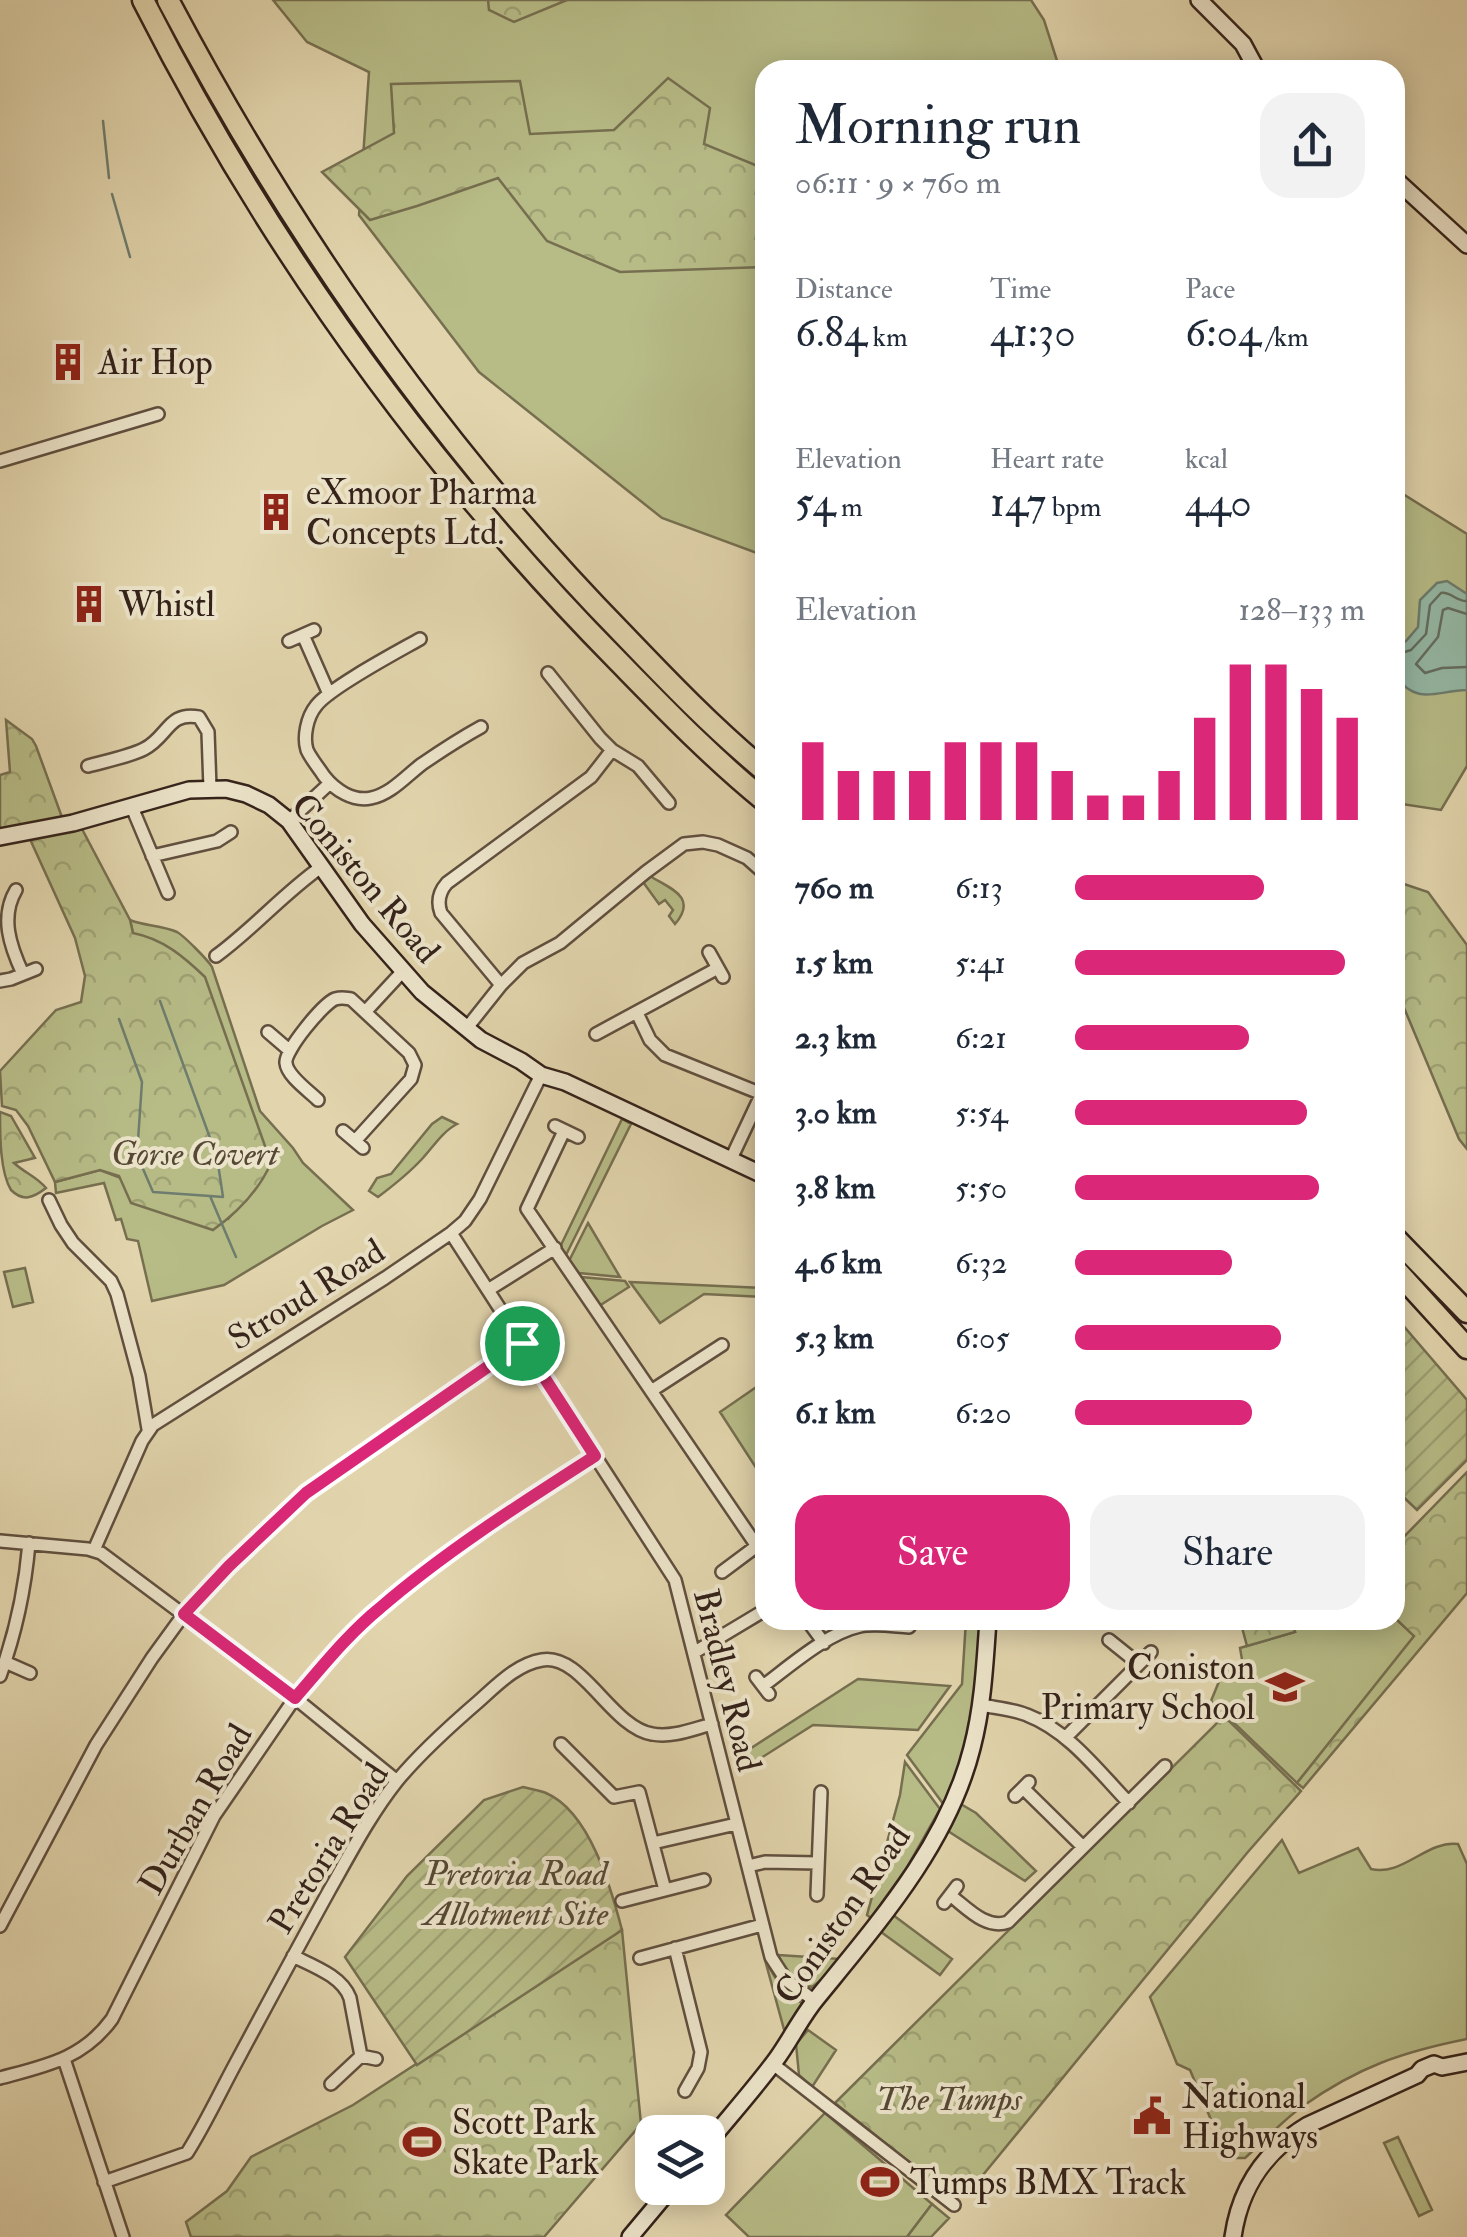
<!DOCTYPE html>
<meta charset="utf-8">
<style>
body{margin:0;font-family:"IM FELL Double Pica",serif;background:#f2f2f3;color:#1f2937;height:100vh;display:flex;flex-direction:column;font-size:38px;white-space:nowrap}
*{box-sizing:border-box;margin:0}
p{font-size:32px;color:#747a83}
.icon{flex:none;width:55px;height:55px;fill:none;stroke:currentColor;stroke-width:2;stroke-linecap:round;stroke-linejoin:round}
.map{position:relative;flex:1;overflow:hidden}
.panel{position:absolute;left:755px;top:60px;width:650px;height:1570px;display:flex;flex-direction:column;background:#fff;border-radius:30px;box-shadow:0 5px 25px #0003}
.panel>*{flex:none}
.tools{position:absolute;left:635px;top:2115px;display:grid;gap:20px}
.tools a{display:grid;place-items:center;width:90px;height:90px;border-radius:20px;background:#fff;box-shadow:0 5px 25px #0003;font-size:50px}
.pin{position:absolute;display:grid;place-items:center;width:85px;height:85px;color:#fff;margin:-42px;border:5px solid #fff;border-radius:50%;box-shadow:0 2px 10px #0007}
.round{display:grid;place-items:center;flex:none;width:105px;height:105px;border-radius:30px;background:#f2f2f3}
.overview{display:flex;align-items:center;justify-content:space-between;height:170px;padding:0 40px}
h1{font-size:55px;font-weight:600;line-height:75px}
.metrics{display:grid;grid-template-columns:repeat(3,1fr);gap:15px;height:170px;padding:10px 40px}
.metrics div{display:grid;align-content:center}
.metrics b{font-size:42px;font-weight:600}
.metrics small{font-size:28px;font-weight:400}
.metrics p{font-size:28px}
.chart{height:280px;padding:20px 40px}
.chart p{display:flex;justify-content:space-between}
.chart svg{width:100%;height:180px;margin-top:10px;stroke:#db2777;stroke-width:6}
.cta{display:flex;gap:20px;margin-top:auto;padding:20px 40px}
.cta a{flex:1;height:115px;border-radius:30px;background:#db2777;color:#fff;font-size:40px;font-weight:600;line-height:115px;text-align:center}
.cta a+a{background:#f2f2f3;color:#1f2937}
ul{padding:0 40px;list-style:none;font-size:32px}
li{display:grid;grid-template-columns:160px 120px 1fr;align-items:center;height:75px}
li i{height:25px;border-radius:12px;background:#db2777}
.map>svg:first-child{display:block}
.grass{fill:#b7bc87;stroke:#766f50;stroke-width:2.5}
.forest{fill:url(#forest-crowns);stroke:#766f50;stroke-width:2.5}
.garden{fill:url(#garden-furrows);stroke:#766f50;stroke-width:2.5}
.water{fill:#95b9a6;stroke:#6e7d6e;stroke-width:2.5}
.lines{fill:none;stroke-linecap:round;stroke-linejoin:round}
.shore{stroke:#646e60;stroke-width:2.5}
.stream{stroke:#6e7d6e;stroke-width:2.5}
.street-casing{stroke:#604f3f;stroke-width:16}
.secondary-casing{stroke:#34221a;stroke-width:20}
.highway-casing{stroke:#34221a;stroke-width:25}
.street{stroke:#ece4ca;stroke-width:11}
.secondary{stroke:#ece4ca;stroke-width:15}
.highway{stroke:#e2d5ad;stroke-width:20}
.route-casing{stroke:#fff;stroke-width:20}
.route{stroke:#db2777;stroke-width:12}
.labels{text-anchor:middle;stroke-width:8;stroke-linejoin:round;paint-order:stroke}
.poi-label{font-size:35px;fill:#34221a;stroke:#ece4ca;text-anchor:start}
.street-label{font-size:35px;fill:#34221a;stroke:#ece4ca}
.park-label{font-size:35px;font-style:italic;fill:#554835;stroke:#ece4ca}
</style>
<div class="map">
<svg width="1467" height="2237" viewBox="0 0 1467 2237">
<defs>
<pattern id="forest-crowns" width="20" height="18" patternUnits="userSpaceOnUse" patternTransform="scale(2.5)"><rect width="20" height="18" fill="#b7bc87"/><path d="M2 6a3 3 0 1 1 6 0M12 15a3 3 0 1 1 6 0" fill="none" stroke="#9ea174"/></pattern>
<pattern id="garden-furrows" width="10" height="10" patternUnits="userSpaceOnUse" patternTransform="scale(2.5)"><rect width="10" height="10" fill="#b7bc87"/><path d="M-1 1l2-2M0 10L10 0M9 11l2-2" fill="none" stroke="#9ea174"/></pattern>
</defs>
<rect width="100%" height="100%" fill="#e2d5ad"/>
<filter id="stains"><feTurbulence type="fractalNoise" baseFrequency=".002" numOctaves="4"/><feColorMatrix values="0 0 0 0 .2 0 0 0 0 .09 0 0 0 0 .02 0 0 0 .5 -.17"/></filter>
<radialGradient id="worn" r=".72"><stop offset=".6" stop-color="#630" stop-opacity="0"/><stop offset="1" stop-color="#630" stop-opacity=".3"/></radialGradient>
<path class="grass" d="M273 0H1031L1044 20 1060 70H765V556L662 518 479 372 359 215 369 72 307 42Z
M1395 489 1467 534V766L1441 810 1395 803Z
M650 876C671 889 698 897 675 924L669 916 673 910 665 900 659 904 643 882Z
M130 920C144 926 162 925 177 932 183 935 208 960 212 967L260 1111 293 1148 303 1163 353 1210 322 1226 224 1285 152 1301 138 1241 127 1239 121 1219 116 1220 104 1183 56 1193 55 1182 100 1170 228 1219 241 1204 133 933Z
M442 1117 457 1124C443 1131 433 1147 422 1159 409 1173 394 1185 378 1197L369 1191 377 1178 391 1174 432 1124Z
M622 1119 631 1124 566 1255 560 1247Z
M588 1223 620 1277 579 1273 569 1261Z
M25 1268 33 1302 13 1307 4 1272Z
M581 1277 625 1281 629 1287 599 1306Z
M630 1282 765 1288V1297L704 1294 660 1323Z
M765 1381V1479L764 1480 720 1412Z
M1395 1618 1415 1636 1297 1783 1211 1701 1220 1679 1219 1672 1243 1665 1240 1648 1295 1632 1292 1620H1395Z
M966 1620H981C976 1689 972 1741 944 1805L907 1755 962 1684Z
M858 1679 950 1686 918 1730 813 1725 750 1765 745 1752Z
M905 1762 940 1809 906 1869 871 1918 867 1915 900 1795Z
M959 1803 976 1813 1036 1871 1025 1881 948 1831Z
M1282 1840 1299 1873 1358 1848 1371 1869C1402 1877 1427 1840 1458 1844L1467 1864V2039C1402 2052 1358 2067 1303 2106 1282 2121 1264 2141 1245 2158H1233L1225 2153 1190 2070 1177 2064 1150 1997Z
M893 1915 952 1959 940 1975 881 1932Z
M778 1955 841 1959 829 1974 812 1987C795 1983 786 1971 778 1955Z
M765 1960 782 1989 803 2004 785 2033Z
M808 2030 836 2050 812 2087 799 2075 796 2044Z
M825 2113 932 2204 907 2237H749L726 2215Z
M1398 2137 1432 2210 1419 2216 1384 2143Z"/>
<path class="forest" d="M488 0H567L514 22 489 10Z
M668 78 710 108 704 144 765 169V267L620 272 547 241 498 178 417 206 370 220 322 172 394 133 391 84 520 81 530 134 614 130Z
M6 720 32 739 36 746 63 820 0 830V775L10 772Z
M82 829 130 920 133 933C163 939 183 956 205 977L271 1163C259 1190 237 1213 213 1230L131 1203 119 1176 100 1170 55 1182 28 1126 16 1110 2 1106 0 1071 56 1010 81 1002 85 976 75 938 29 837Z
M1395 881 1428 892 1467 945V1149L1459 1139 1402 1003 1395 999Z
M0 1112 11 1116 35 1158 14 1163C25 1173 37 1177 46 1188 33 1198 23 1202 11 1190 0 1172 0 1136 0 1112Z
M1467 1472V1593L1303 1788 1297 1783 1414 1636 1395 1618V1546Z
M1240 1620H1292L1295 1632 1247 1646Z
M1222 1718 1229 1721 1301 1791 1247 1853 969 2192 953 2197 835 2103Z
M622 1930 641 2124 544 2237H191L186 2222 227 2191 251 2157 353 2105Z
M932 2204 949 2218 931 2237H907Z"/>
<path class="garden" d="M1395 1316 1467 1400V1460L1417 1510 1395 1489Z
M523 1787C531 1789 539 1790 546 1793 590 1812 611 1888 622 1930L417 2065 345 1957 407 1876 484 1800Z"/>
<path class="water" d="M1447 581 1467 594V690C1435 691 1418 706 1395 676V647L1406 641 1418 627 1420 600 1437 583Z"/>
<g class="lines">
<path class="shore" d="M1467 614 1448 608 1443 610 1438 637 1416 664 1425 673 1442 668 1467 667
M1395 655 1411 650 1426 634 1430 605 1441 593C1450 591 1457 602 1467 601"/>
<path class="stream" d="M103 121 109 178
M112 194 130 257
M160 1001 217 1157 223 1197 210 1196 236 1257
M119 1019 142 1082 137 1155 153 1192 210 1196"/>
<g class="street-casing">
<path id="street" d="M0 461 158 414
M303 635 329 694
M420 639C397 652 329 688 316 706 307 717 303 737 307 750 311 759 319 768 324 776 335 790 353 802 371 798 391 794 406 776 422 764 441 751 461 738 481 727
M289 641 314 630
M548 673 600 738 612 750 638 766 669 803
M88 766C106 761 128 757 144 749 168 737 168 711 199 717L208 732 210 788
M131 805 168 893
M289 821 330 783
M152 856 217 841 231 832
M16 890C0 917 10 946 23 974
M709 952 723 977
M216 956C253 929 283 894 321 867
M0 981 11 979 36 969
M501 985 441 913C437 902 439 892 447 883L591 777 612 750
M366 1011 403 971
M637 1013 650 1040 665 1055 762 1094
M466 1029 501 985 523 963 560 943 646 872 684 844 703 842 718 845 747 858 765 874
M268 1032 289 1050
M596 1034 718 968
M318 1100C309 1091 287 1076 286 1063 284 1051 323 1004 335 999 342 997 344 998 351 999L409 1053 415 1065 411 1079 355 1141
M555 1126 578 1137
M343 1131 363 1148
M564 1131 527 1209 765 1558
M730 1161 763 1091
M49 1200 61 1225 73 1243 111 1281 117 1294 139 1376 148 1429
M451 1233 675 1580 771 1957 786 1980 815 2001
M488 1290 555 1248
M651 1391 722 1345
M0 1541 88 1549 101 1553 295 1698 397 1781
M94 1550 142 1441 153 1425 385 1278 451 1233 465 1221 480 1199 541 1075
M722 1572 765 1540
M807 1620 824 1643
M1109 1640 1139 1664
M695 1652 765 1610
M5 1662 30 1673
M0 1676C16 1632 25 1590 29 1543
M756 1677 769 1694
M763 1686C790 1666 827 1633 860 1626 875 1623 893 1626 909 1627
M981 1705C996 1708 1013 1709 1027 1715 1069 1731 1099 1772 1129 1803
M1065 1738 1151 1652
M561 1744 614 1797 639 1792 665 1890
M1023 1788 1083 1847
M1015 1796 1029 1782
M653 1843 736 1824
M748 1866 765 1862 818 1863
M817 1895 821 1792
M950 1895C967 1908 986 1930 1008 1922L1165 1766
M622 1901 704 1880
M944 1903 957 1886
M0 1926 96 1745 152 1658 184 1614 229 1566 306 1493 522 1343
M675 1948 701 2052 698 2068 685 2091
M293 1956C313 1966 342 1976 350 1998L361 2056 331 2084
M640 1958 762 1925
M361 2056 376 2059
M64 2059 123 2237
M773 2064 954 2205
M0 2078C45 2066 83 2059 112 2019L214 1816 295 1698 336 1651 378 1609 441 1560 595 1456
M104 2182 187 2153C206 2123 221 2090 238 2059 268 2003 298 1947 329 1891 350 1854 370 1815 397 1781 421 1752 450 1726 479 1701 497 1685 517 1664 542 1660 582 1653 611 1727 652 1734 672 1738 693 1729 712 1724"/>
</g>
<g class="secondary-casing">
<path id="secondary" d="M1199 0 1243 44 1257 70
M1395 179 1467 245
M0 837 73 823 189 790 226 789 246 794 269 805 289 821 362 924 422 992 481 1040 521 1061 541 1075 565 1082 765 1176
M708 2143C730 2116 754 2089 775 2061 790 2041 801 2017 817 1998 878 1923 948 1844 972 1748 983 1706 985 1663 988 1620
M630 2237 671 2188
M1233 2237C1240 2187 1265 2151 1308 2125L1417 2075 1422 2069 1434 2064 1442 2067 1467 2062"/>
</g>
<g class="highway-casing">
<path id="highway" d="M143 0C266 243 426 466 617 660 665 709 712 758 765 801
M168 0C291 233 438 445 623 634 668 681 714 729 765 771
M1395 1238 1467 1312
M1395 1269 1467 1348"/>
</g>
<use href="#street" class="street"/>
<use href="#secondary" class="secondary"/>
<use href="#highway" class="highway"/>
</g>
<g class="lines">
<g class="route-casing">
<path id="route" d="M522 1343 595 1456C522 1503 446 1551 380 1608 348 1634 322 1667 295 1698L184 1614 229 1566 306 1493Z"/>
</g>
<use href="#route" class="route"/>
</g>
<defs>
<g id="building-bare" transform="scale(3)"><path d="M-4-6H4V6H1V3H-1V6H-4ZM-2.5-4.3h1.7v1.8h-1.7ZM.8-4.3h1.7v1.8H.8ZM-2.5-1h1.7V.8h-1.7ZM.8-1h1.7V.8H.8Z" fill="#8f2418" stroke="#ece4ca" stroke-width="2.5" paint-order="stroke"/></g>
<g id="school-bare" transform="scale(3)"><path d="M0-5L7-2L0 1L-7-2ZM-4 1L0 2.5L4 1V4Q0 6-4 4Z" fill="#8f2418" stroke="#ece4ca" stroke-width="2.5" paint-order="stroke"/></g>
<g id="civic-bare" transform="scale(3)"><path d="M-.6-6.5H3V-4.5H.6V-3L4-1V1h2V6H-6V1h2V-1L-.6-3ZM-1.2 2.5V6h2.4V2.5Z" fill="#8f2418" stroke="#ece4ca" stroke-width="2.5" paint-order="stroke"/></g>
<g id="stadium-bare" transform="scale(3)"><path d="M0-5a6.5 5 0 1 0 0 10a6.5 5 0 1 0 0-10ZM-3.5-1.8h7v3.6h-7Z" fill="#8f2418" stroke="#ece4ca" stroke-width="2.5" paint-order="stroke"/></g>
</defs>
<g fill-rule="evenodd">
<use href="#building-bare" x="68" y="362"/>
<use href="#building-bare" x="276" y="512"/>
<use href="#building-bare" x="89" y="604"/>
<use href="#school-bare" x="1285" y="1687"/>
<use href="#civic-bare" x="1152" y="2116"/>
<use href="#stadium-bare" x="422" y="2142"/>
<use href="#stadium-bare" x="880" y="2182"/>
</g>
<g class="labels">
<g class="poi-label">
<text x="98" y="374">Air Hop</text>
<text x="306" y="504">eXmoor Pharma<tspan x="306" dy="40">Concepts Ltd.</tspan></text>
<text x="119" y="616">Whistl</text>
<text x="1255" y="1679" text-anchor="end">Coniston<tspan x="1255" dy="40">Primary School</tspan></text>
<text x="1182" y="2108">National<tspan x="1182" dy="40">Highways</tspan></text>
<text x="452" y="2134">Scott Park<tspan x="452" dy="40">Skate Park</tspan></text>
<text x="910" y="2194">Tumps BMX Track</text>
</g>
<g class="street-label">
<text transform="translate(366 878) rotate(50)" y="12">Coniston Road</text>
<text transform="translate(306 1294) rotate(-32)" y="12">Stroud Road</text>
<text transform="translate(728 1680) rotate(76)" y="12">Bradley Road</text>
<text transform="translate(195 1809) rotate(-60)" y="12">Durban Road</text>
<text transform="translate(328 1848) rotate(-58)" y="12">Pretoria Road</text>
<text transform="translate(842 1914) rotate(-55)" y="12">Coniston Road</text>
</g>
<g class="park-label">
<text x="195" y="1165">Gorse Covert</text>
<text x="516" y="1885">Pretoria Road<tspan x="516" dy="40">Allotment Site</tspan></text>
<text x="949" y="2110">The Tumps</text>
</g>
</g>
<rect width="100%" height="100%" filter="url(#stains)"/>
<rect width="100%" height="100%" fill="url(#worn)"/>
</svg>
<div class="tools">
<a><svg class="icon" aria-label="layers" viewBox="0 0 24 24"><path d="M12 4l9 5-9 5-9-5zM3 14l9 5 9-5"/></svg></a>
</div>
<div class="pin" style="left:522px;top:1343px;background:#1e9e55"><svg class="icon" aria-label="arrive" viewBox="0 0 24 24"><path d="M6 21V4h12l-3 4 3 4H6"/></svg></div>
<section class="panel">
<div class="overview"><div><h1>Morning run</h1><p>06:11 · 9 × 760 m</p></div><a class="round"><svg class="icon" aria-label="share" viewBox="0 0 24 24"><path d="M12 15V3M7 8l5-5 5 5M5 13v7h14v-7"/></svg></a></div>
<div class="metrics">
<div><p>Distance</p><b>6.84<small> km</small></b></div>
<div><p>Time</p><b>41:30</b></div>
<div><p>Pace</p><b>6:04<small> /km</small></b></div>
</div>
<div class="metrics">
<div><p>Elevation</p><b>54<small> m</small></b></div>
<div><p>Heart rate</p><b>147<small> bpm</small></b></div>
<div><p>kcal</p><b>440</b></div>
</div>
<div class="chart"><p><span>Elevation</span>128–133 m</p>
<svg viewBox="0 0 160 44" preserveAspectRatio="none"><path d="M5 44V25M15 44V32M25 44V32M35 44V32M45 44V25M55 44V25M65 44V25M75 44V32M85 44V38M95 44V38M105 44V32M115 44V19M125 44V6M135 44V6M145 44V12M155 44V19"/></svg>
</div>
<ul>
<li><b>760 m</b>6:13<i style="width:65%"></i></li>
<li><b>1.5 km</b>5:41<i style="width:93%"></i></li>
<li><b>2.3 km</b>6:21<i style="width:60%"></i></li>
<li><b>3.0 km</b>5:54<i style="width:80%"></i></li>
<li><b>3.8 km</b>5:50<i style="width:84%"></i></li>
<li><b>4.6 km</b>6:32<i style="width:54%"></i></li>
<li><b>5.3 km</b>6:05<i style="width:71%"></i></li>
<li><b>6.1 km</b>6:20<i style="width:61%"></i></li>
</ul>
<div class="cta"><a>Save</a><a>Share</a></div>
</section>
</div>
